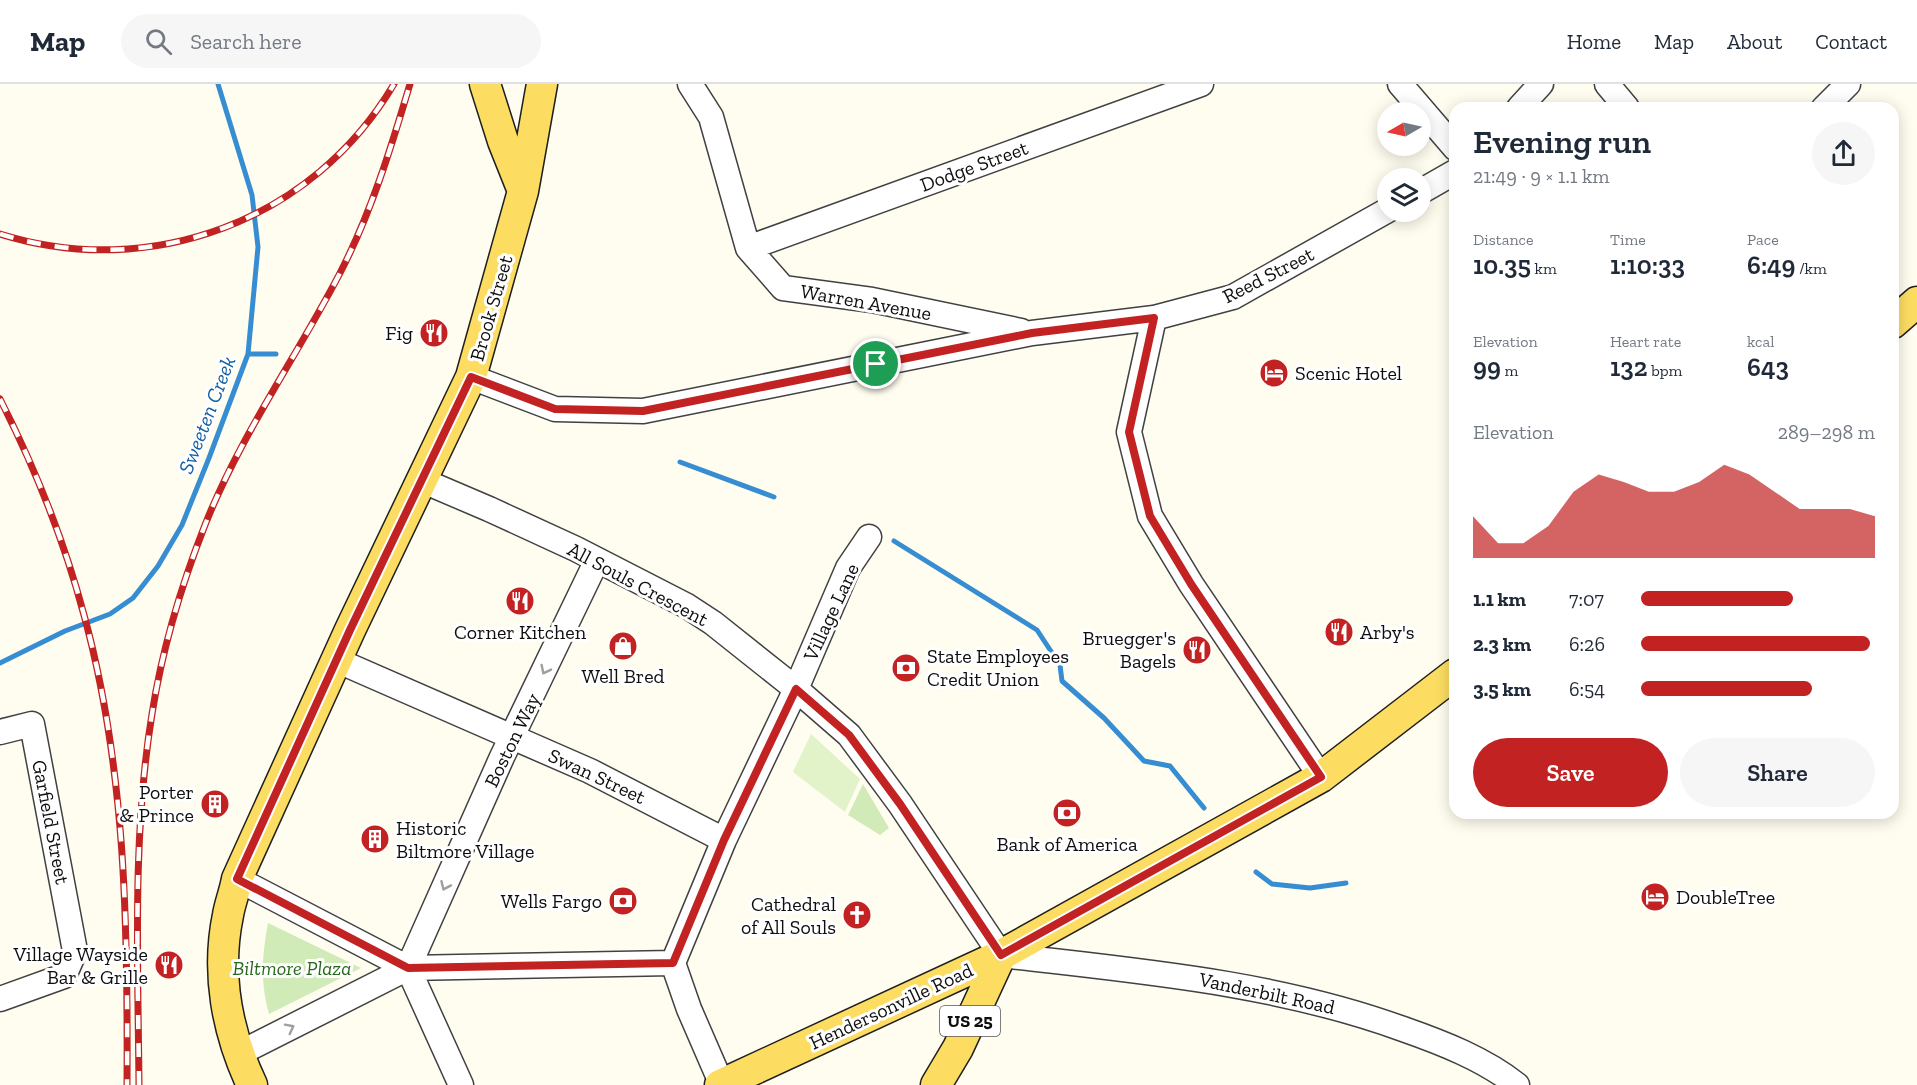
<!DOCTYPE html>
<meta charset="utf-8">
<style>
body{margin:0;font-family:"Zilla Slab",serif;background:#f6f6f7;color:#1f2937;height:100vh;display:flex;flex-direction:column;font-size:22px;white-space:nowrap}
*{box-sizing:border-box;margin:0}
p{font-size:20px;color:#747a83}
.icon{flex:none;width:33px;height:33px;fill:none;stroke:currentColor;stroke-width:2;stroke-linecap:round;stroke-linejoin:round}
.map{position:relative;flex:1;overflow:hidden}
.side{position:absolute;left:1449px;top:18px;width:450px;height:717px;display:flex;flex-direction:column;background:#fff;border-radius:18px;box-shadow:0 3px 15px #0003}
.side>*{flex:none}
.needle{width:39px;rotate:261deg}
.buttons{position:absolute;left:1377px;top:18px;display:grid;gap:12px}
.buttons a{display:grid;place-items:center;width:54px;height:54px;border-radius:50%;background:#fff;box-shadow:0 3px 15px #0003;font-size:30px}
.pin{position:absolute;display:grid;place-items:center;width:51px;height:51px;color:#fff;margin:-26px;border:3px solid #fff;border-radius:50%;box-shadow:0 2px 6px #0007}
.round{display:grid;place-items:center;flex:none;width:63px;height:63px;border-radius:32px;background:#f6f6f7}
.summary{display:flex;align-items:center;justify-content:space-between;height:102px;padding:0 24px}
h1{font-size:33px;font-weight:600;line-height:45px}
.figures{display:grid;grid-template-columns:repeat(3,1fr);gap:9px;height:102px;padding:6px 24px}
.figures div{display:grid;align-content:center}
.figures b{font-size:26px;font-weight:600}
.figures small{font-size:16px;font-weight:400}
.figures p{font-size:16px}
.chart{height:168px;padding:12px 24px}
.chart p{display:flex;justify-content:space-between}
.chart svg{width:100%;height:108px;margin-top:6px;fill:#c22222;opacity:.7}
.primary-button{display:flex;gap:12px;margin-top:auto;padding:12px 24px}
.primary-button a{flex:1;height:69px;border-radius:36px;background:#c22222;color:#fff;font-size:24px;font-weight:600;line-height:69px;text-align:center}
.primary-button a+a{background:#f6f6f7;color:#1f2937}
ul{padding:0 24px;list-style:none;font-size:20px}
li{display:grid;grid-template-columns:96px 72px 1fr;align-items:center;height:45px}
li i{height:15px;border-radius:8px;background:#c22222}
header{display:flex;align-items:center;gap:36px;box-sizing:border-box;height:84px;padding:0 30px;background:#fff;border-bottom:2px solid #e0e1e3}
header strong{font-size:28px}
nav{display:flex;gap:33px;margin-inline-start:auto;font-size:21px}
.search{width:420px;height:54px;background:#f6f6f7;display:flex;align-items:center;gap:15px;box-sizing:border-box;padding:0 21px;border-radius:33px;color:#747a83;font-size:22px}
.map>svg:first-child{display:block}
.green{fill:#d0ebb7}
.pitch{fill:#e2f2c9}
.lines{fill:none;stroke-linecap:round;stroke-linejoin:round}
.stream{stroke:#378dd1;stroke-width:5}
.minor-casing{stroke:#414141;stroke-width:27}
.major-casing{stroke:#1f1f1f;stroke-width:33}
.minor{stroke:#fff;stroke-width:24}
.major{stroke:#fcdd62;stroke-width:30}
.rail-casing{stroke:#c22222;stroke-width:7}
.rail{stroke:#fff;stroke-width:4.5;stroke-dasharray:14;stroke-linecap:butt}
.oneway{stroke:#9f9f9f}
.route-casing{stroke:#fff;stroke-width:12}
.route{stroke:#c22222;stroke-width:8}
.labels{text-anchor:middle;stroke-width:6;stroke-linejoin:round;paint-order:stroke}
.shield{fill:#fff;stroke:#565656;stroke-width:1.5}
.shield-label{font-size:18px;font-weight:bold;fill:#0e0e0e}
.street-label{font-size:20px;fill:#0e0e0e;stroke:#fff}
.poi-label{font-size:20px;fill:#0e0e0e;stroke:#fff;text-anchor:end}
.park-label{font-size:20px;font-style:italic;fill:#28681c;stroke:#fff}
.water-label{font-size:21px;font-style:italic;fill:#135ea4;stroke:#fff}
</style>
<header>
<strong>Map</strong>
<div class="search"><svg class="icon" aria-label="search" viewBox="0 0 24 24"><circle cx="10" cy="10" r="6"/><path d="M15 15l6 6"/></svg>Search here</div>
<nav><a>Home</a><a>Map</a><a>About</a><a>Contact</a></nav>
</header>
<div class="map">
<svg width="1917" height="1001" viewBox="0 0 1917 1001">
<rect width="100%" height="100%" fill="#fffdef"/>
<path class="green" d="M863 700 889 744 880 751 848 731Z
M268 839 361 884 269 930C260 897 262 873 268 839Z"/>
<path class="pitch" d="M811 650 860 695 845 728 793 688Z"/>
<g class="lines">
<path class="stream" d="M248 270H276
M680 378 774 413
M894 457 1037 546 1060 581 1062 597 1104 634 1144 677 1170 682 1204 724
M0 579 65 547 110 530 133 514 158 482 182 441 209 374 248 270 258 163 252 111 218 0
M1256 788 1272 800 1310 804 1346 799"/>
<g class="minor-casing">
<path id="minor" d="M690 0 711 33 748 164 783 204 872 216 1021 247
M1400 0 1455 64
M1607 0 1627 24
M1519 24 1541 0
M1824 24 1848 0
M1420 108 1455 88
M748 164 1201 0
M1154 234 1129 348 1150 432 1191 500 1321 693
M471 293 555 325 643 327 1032 249 1154 234 1233 213 1388 126
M421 396 489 425 576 465 687 522 713 539 796 605 849 651 900 720 1001 871C1137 887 1274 898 1403 945 1443 959 1484 975 1517 1001
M336 576 590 687 724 756
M0 648 32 640 75 867 64 892 0 915
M237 795 408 884
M238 970 408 884 673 879
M461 1001 408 884 502 673 597 476
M722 1001 689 925 673 879 724 756 796 605 848 484 869 453"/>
</g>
<g class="major-casing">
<path id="major" d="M485 0 503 57 523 107
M1893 239 1917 218
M252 1001C227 948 216 889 228 831 230 819 235 807 237 795L350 546 471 293 523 107 542 0
M720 1001 1001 871 1321 693 1455 590
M936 1001 958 964 1001 871"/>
</g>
<use href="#minor" class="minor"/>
<use href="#major" class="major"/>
<g class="rail-casing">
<path id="rail" d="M0 150C151 197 313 137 394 0
M0 315C35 384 64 456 84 531 126 684 128 844 127 1001
M139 1001C138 878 132 752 152 630 162 566 181 502 205 441 240 352 296 274 340 189 371 129 391 64 410 0"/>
</g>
<use href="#rail" class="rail"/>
</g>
<defs><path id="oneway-chevron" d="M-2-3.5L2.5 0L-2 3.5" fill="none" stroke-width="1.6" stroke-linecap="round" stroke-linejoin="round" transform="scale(1.5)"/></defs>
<g class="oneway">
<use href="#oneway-chevron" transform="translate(545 586) rotate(116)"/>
<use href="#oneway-chevron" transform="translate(445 802) rotate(114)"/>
<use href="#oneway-chevron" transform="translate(290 944) rotate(-27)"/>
</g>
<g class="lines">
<g class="route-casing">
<path id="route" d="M1154 234 1129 348 1150 432 1191 500 1321 693 1001 871 900 720 849 651 796 605 724 756 673 879 408 884 237 795 350 546 471 293 555 325 643 327 1032 249Z"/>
</g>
<use href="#route" class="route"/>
</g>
<defs>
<g id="restaurant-disc" transform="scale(1.5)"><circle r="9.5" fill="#c22222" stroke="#fff"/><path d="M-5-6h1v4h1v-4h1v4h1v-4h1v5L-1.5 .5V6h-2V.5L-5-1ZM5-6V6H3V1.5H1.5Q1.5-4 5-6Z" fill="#fff"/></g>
<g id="hotel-disc" transform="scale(1.5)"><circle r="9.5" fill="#c22222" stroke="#fff"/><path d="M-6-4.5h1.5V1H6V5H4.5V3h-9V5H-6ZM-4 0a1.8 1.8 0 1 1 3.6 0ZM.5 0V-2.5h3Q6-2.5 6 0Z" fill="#fff"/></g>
<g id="shop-disc" transform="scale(1.5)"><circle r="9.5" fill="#c22222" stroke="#fff"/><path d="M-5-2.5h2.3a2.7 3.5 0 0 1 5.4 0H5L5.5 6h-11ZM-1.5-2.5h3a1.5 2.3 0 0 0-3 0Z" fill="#fff"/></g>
<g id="bank-disc" transform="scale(1.5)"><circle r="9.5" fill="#c22222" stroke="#fff"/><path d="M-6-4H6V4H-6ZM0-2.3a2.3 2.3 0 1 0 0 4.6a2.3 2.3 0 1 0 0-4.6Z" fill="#fff"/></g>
<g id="building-disc" transform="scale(1.5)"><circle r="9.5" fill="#c22222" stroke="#fff"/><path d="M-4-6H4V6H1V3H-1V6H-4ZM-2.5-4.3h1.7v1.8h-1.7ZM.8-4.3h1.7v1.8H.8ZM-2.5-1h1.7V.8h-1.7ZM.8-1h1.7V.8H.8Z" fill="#fff"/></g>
<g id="church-disc" transform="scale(1.5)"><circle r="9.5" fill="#c22222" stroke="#fff"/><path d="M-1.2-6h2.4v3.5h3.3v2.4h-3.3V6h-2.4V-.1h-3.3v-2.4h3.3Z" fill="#fff"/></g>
</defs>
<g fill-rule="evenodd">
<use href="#restaurant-disc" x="434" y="249"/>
<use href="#hotel-disc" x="1274" y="289"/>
<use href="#restaurant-disc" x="520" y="517"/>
<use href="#restaurant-disc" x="1339" y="548"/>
<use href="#shop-disc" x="623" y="562"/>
<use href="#restaurant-disc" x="1197" y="566"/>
<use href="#bank-disc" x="906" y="584"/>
<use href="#building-disc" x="215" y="720"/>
<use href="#bank-disc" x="1067" y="729"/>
<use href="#building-disc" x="375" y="755"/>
<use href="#hotel-disc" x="1655" y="813"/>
<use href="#bank-disc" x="623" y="817"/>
<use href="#church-disc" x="857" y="831"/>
<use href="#restaurant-disc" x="169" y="881"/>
</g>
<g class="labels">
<rect class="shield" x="940" y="922" width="60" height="30" rx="4.5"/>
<g class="shield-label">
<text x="970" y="943">US 25</text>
</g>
<g class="street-label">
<text transform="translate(974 82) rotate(-20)" y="7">Dodge Street</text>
<text transform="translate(1268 191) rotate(-27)" y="7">Reed Street</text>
<text transform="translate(866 218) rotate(10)" y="7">Warren Avenue</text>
<text transform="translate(491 224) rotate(-74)" y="7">Brook Street</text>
<text transform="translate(638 500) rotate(28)" y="7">All Souls Crescent</text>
<text transform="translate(831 528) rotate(-65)" y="7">Village Lane</text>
<text transform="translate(512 656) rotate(-64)" y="7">Boston Way</text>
<text transform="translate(597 692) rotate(25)" y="7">Swan Street</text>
<text transform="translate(51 738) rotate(79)" y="7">Garfield Street</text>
<text transform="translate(1267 909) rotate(12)" y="7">Vanderbilt Road</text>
<text transform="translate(891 922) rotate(-25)" y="7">Hendersonville Road</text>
</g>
<g class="poi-label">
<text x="413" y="256">Fig</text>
<text x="1295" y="296" text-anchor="start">Scenic Hotel</text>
<text x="520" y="555" text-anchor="middle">Corner Kitchen</text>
<text x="1360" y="555" text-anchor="start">Arby's</text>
<text x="1176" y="561">Bruegger's<tspan x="1176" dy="23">Bagels</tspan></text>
<text x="927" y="579" text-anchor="start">State Employees<tspan x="927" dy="23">Credit Union</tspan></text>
<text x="623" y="599" text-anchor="middle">Well Bred</text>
<text x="194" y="715">Porter<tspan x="194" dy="23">&amp; Prince</tspan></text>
<text x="396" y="751" text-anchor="start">Historic<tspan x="396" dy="23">Biltmore Village</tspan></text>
<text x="1067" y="767" text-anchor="middle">Bank of America</text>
<text x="1676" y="820" text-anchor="start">DoubleTree</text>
<text x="602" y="824">Wells Fargo</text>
<text x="836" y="827">Cathedral<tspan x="836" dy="23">of All Souls</tspan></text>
<text x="148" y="877">Village Wayside<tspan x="148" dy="23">Bar &amp; Grille</tspan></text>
</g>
<g class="park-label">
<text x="292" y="891">Biltmore Plaza</text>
</g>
<g class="water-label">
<text transform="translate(207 331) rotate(-69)" y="7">Sweeten Creek</text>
</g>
</g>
</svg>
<div class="buttons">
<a><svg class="needle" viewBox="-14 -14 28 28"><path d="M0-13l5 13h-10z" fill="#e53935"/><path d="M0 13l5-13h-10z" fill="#747a83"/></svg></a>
<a><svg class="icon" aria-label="layers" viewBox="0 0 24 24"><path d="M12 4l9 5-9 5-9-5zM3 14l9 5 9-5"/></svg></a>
</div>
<div class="pin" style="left:876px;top:280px;background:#1e9e55"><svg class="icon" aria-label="arrive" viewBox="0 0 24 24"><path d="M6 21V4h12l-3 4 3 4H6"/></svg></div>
<section class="side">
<div class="summary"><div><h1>Evening run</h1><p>21:49 · 9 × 1.1 km</p></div><a class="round"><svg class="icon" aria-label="share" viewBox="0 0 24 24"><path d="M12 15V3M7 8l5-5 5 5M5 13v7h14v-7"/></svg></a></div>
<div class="figures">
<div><p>Distance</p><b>10.35<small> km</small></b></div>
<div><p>Time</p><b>1:10:33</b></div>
<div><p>Pace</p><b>6:49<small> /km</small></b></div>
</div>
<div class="figures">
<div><p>Elevation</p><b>99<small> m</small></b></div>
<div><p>Heart rate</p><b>132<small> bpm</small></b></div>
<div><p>kcal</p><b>643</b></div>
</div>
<div class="chart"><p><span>Elevation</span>289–298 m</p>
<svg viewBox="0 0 160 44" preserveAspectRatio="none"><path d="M0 44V27L10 38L20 38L30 31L40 17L50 10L60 13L70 17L80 17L90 13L100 6L110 10L120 17L130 24L140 24L150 24L160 27V44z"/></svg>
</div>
<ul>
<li><b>1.1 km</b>7:07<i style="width:65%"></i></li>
<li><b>2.3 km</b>6:26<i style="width:98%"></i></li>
<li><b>3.5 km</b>6:54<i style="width:73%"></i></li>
</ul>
<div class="primary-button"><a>Save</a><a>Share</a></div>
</section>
</div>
